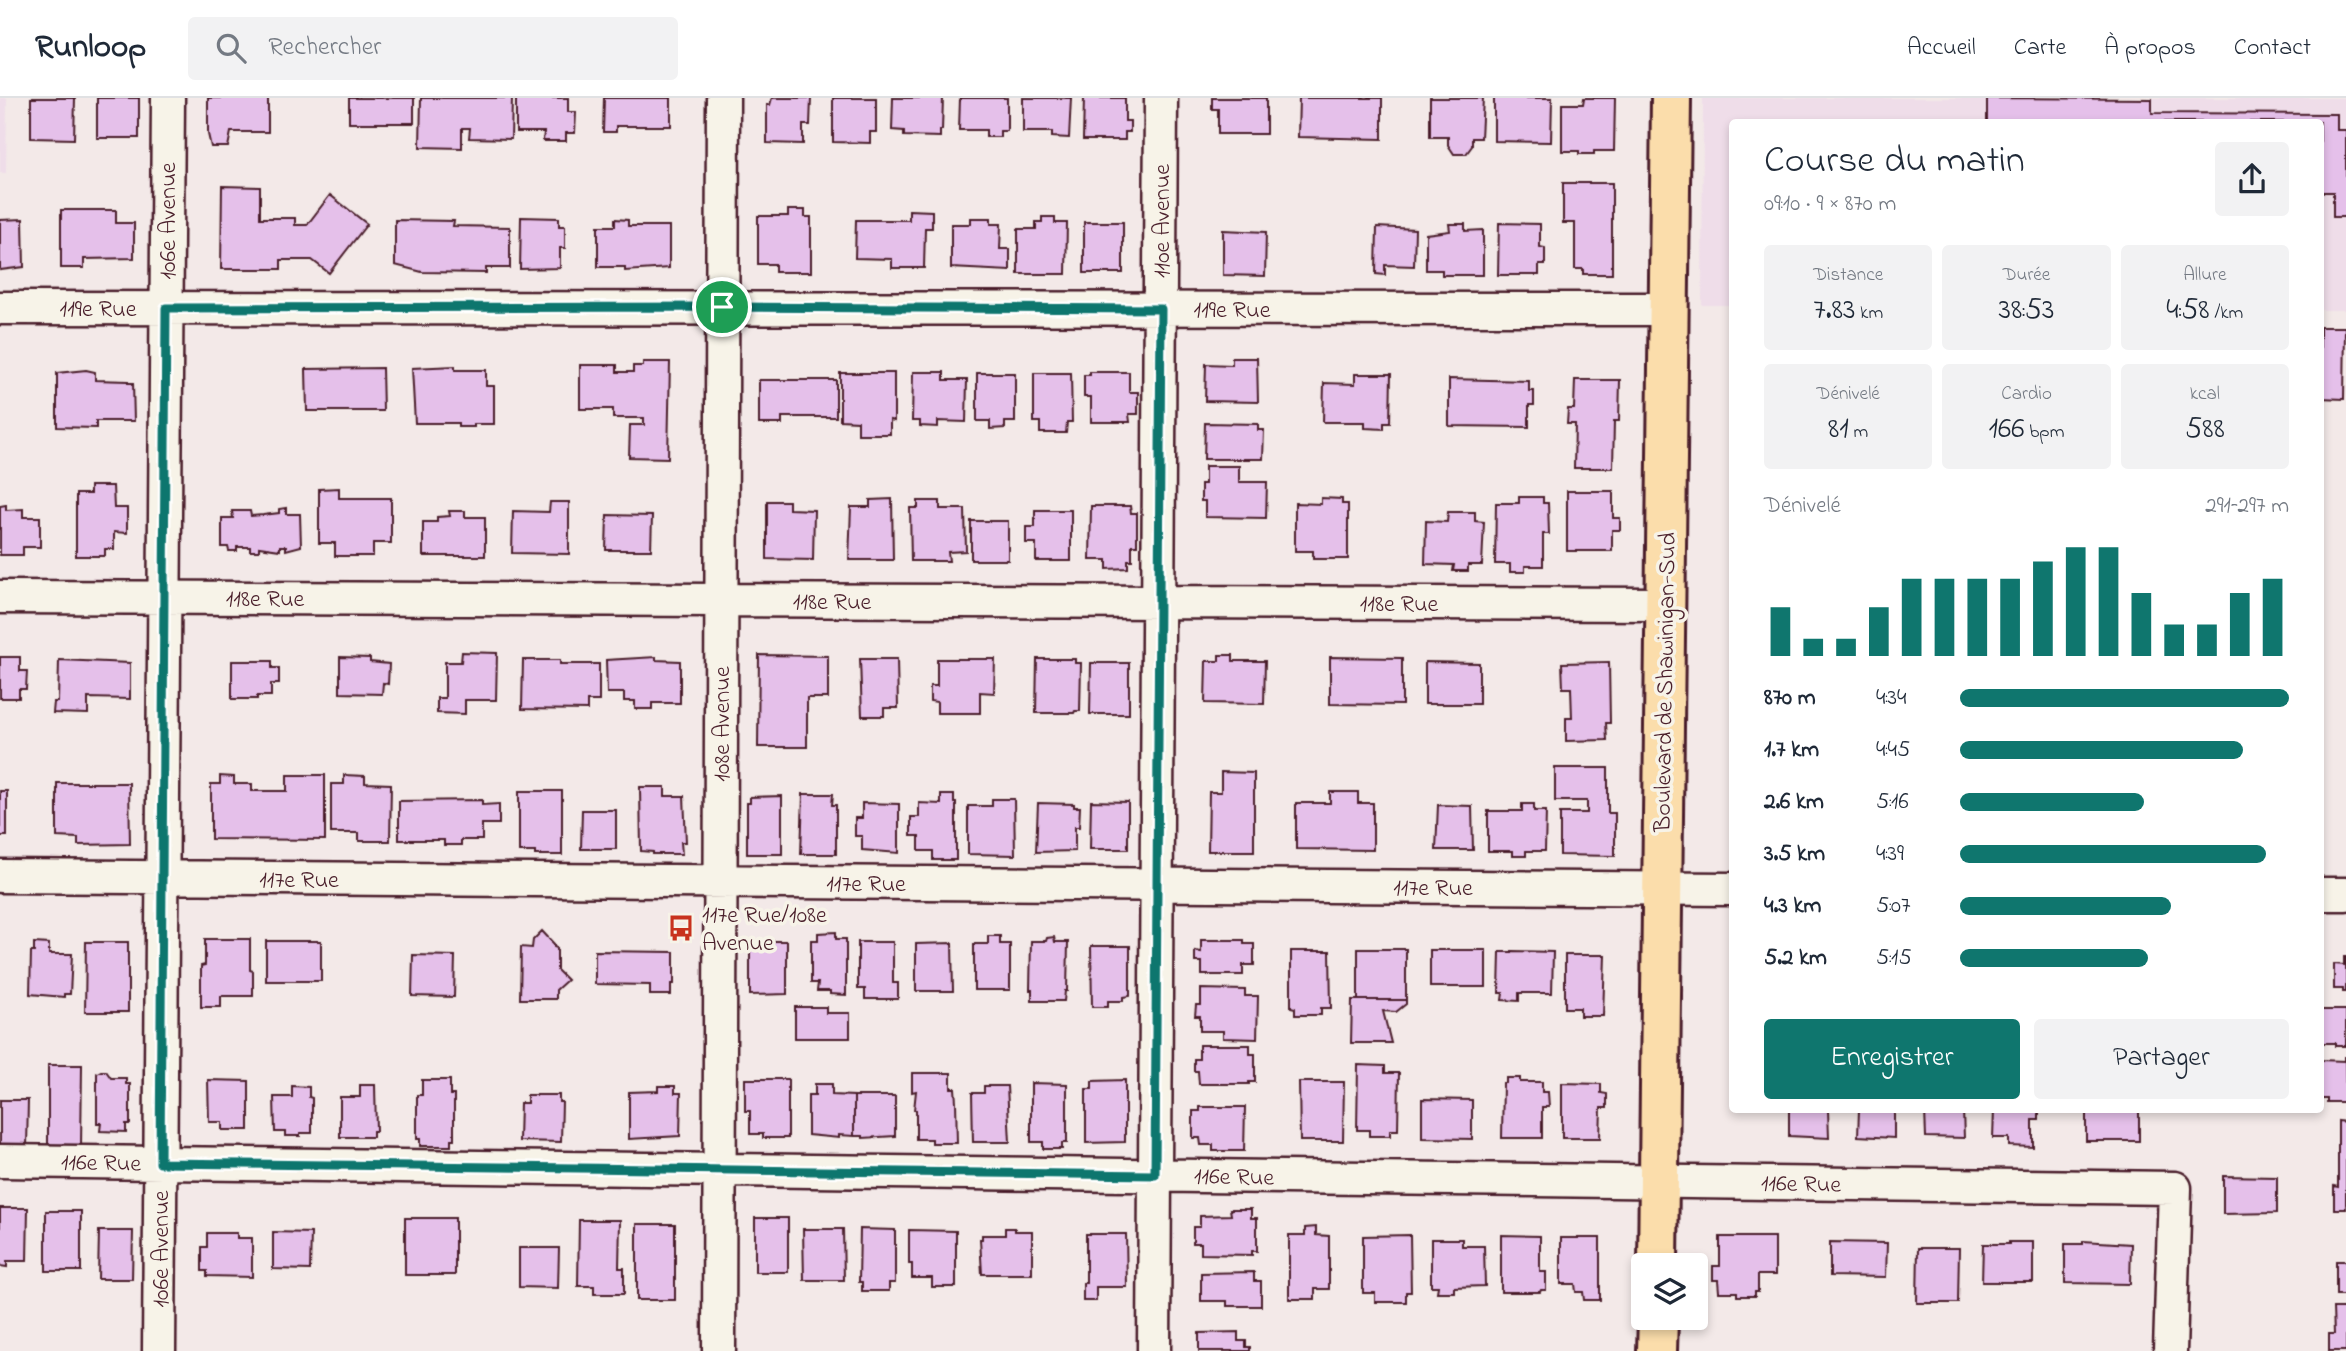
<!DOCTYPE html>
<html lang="fr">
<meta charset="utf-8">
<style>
body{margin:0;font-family:"Indie Flower",sans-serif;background:#f2f2f3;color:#1f2937;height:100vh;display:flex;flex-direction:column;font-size:26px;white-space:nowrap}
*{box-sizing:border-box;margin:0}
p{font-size:23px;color:#747a83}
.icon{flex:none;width:38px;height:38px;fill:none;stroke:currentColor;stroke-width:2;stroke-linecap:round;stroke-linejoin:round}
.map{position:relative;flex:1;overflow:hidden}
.side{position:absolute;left:1729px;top:21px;width:595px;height:994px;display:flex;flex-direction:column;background:#fff;border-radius:7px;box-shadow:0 4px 10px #0003}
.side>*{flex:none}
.tools{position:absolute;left:1631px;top:1155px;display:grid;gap:14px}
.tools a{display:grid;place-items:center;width:77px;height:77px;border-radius:7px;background:#fff;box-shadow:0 4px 10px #0003;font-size:35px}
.pin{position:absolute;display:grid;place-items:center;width:60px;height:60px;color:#fff;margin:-30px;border:4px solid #fff;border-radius:50%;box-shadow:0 2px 7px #0007}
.round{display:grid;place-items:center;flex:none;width:74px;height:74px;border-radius:7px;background:#f2f2f3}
.summary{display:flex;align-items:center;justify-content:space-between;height:119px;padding:0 35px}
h1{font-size:38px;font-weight:600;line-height:52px}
.figures{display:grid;grid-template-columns:repeat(3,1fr);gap:10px;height:119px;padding:7px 35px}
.figures div{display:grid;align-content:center;border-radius:7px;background:#f2f2f3;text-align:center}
.figures b{font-size:30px;font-weight:600}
.figures small{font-size:19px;font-weight:400}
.figures p{font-size:19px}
.chart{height:196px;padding:14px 35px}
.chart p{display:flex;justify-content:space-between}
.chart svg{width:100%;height:126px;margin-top:7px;stroke:#0f766e;stroke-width:6}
.button{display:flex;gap:14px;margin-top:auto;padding:14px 35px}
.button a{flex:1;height:80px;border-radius:7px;background:#0f766e;color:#fff;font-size:28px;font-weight:600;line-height:80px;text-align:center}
.button a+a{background:#f2f2f3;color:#1f2937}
ul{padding:0 35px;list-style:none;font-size:23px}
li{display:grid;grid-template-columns:112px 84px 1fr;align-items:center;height:52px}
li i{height:18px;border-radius:9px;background:#0f766e}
header{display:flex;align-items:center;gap:42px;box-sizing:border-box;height:98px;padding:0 35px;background:#fff;border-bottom:2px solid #e0e1e3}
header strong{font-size:33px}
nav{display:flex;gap:38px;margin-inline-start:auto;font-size:24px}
.search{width:490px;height:63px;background:#f2f2f3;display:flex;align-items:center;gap:18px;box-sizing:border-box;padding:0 24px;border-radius:7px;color:#747a83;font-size:26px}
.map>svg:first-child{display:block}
.built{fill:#efdde9}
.building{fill:#e5c0ea;stroke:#4a1f2b;stroke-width:2}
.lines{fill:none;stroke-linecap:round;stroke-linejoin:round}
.minor-casing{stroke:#4a1f2b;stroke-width:37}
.major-casing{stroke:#4a1f2b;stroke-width:44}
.minor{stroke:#f7f3e8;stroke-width:32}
.major{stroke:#fbddab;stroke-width:38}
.route-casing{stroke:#fff;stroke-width:14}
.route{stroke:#0f766e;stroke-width:9}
.labels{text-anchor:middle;stroke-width:7;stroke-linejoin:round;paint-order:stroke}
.street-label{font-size:24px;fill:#4a1f2b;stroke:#f7f3e8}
.poi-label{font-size:24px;fill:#4a1f2b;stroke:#f7f3e8;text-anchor:start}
</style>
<header>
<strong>Runloop</strong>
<div class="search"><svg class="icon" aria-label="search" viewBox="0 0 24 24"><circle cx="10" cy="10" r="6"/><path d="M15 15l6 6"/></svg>Rechercher</div>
<nav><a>Accueil</a><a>Carte</a><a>À propos</a><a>Contact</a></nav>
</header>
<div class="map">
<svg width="2346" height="1253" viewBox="0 0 2346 1253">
<rect width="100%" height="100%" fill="#f3e9e8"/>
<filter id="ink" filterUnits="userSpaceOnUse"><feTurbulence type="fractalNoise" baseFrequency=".0143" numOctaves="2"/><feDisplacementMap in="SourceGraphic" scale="14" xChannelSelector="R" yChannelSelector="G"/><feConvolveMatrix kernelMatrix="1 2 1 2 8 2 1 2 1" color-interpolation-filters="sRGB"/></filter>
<g filter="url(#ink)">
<path class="built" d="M0 0H7L6 75H0Z
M1703 0H2346V212H2321L2320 24H1732V207H1702Z"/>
<path class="building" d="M31 0H75L74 41 31 40Z
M97 0H139V40H97Z
M208 0H268V34H231L228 49H211L208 36Z
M349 0H414V25H349Z
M421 0H512L511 41 469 40 470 30H462V50L420 49Z
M516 0H568V14H576L575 35H566V43H543L544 34H516Z
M604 0H671V28H616V34H603Z
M772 0H811L810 27H803V46L767 45V7H770Z
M833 0H876V34H870V45L833 44Z
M893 0H943L942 32H940V39L904 38V33L892 32Z
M960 0H1007V33H1000V39H986V32H959Z
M1023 0H1071L1069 40 1052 39V34H1023Z
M1084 0H1125V23H1130V34H1125V42H1083Z
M1212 0H1266V36H1218V11H1212Z
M1299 0H1382V41L1298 39Z
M1430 0H1483L1481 40H1472V48L1466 56H1454L1448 47V39H1430Z
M1494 0H1552L1551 44 1494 43Z
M1584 0H1615L1614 53H1594V56H1579V53H1562V6H1583Z
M1987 0 2152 1V15L2337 16V32H2346V119H2333V94H2320V24H1987Z
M1563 85H1612V176H1583V171H1575V125H1563Z
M222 88 260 89V120H295V127H307L330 97 367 126 329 175 312 162H281V171H221Z
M61 112H116V125H134V160L84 161V170H61Z
M788 112H805V119H811V174H775V166H758V118H788Z
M909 112 932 113V130H925L924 170H892V161L855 160 856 122H909Z
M521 119 559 120V128H565V150H560V170L520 171Z
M1042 119H1055V125H1067L1066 176H1018V131H1036V124H1042Z
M971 120H991V126H1001L1000 151H1010V173L951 170V126H971Z
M23 121 24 169 0 172V122Z
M615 121 628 122V128H669V170L625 173V169H598V128H615Z
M395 122 454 123 453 128 510 129V170H486V175L422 174 395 167Z
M1084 124H1123V175H1084Z
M1499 125 1540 126V149L1545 150V167H1539V177H1498Z
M1449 126H1465V133L1483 132V177H1442V172H1426V136L1450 133Z
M1377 129 1415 131 1414 168 1385 167V177L1376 176Z
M1223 132 1266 134 1265 178 1223 177Z
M2320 229H2345L2344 301 2320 300Z
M1232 260H1257L1258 304 1205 303 1206 266 1232 267Z
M643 264H670L668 360 629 359 630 327H644V320H613V311H580V267H617V274H633V268H643Z
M455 268V272H486V288H494V326H474V329H458V325H415L412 270Z
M382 270 383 313H307L306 271Z
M86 272 95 274V282L128 283V285H133L134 323H96V330L57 329V275Z
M913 274H944V282H967L966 324 938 323V329L920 328V323H912Z
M1090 274H1129V294H1138V316H1129L1130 324H1091V299H1084V277H1090Z
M840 275H894V323L890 322V336H858V323L840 322Z
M977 275H1015V324H1005V330L990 331V323H977Z
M1034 275H1071L1072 324H1067L1066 335H1040V324H1034Z
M1355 276H1391L1390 325H1384V331L1365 330V324H1323L1324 285 1355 286Z
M1449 281 1529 283V293H1534V307H1529V329L1449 328Z
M759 282H836V319H782V326H759Z
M1575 282H1620L1619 323H1614L1613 370H1574L1575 326H1567L1568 311H1574Z
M1205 325 1258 326V332H1264L1263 361H1204Z
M1205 368H1239V384H1267L1266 420 1205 419V403H1201V386H1205Z
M90 388H113L114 410H127V435L114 434V451H105V458H76V396H90Z
M339 390V400H391V445H373V458H335V445H319V391Z
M1567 393H1613V420H1620V432H1612V453H1567Z
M1519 399H1543V405H1548L1549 436H1543V468H1525V474H1510V466H1495L1496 405H1519Z
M1321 400 1342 401V406H1348V461H1313V453H1295V405L1321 406Z
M892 401 893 462H849L851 409H870V402Z
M767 403H789V411L814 412 813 462 767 461Z
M918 403H940V411H965L966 453 948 454 949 463H911L910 410H918Z
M550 404H569V456L512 455 513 413 549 414Z
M6 407V412L23 411V419H40V449H23V457H0V408Z
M1091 408H1130L1131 415H1137V447H1132V462H1128V470L1107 471V462H1090Z
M286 410V416H300L301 448 286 452V448H280V452L259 449V453H250V449H237V453H229L228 449H222V420H233L232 413H250L251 418 263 417 279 415V411Z
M1035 412H1071V463H1036V445H1026V429H1035Z
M449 413H465V419H485V458H423V424H437V419L450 418Z
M1448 414H1475V423L1484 424 1482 467H1468V473H1453L1454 467 1425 466 1426 423 1447 424Z
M607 417 652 418 651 452H606Z
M971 423H1008V462H971Z
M462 554 497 555 496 602H465V616L437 615V600H445V564H461Z
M759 557 828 558V600H807V649H758Z
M1219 557H1233V563H1265L1264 606 1205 605 1206 563H1219Z
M0 559H20V573H27L26 591H19V600H0Z
M340 559 370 560V564L389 566 388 586 383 585 382 596 340 595Z
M656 559V562L680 563V605H652V611H635V603H624V595H607L606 562Z
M1330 559 1402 560V607L1330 606Z
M860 561H897L898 610H884V618H862Z
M937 561H995L994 595 980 594V615H937V604L930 603V588H937Z
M1037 561H1075V565H1081L1080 613H1075L1074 615H1036Z
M59 562 130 565V601L88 600V616L53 615 54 604H58Z
M523 562H560V566H599V603H587V612L522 611Z
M232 563H272V570H279V586H271V598H257V601H232Z
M1425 564 1479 565V606H1425Z
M1609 564 1610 625H1606L1607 642 1566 643V620H1572L1571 590H1563L1562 565Z
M1091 565H1129V616H1090Z
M1555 670H1608V715H1615V758L1560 757V715H1587V703H1555Z
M1221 674 1254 675V753H1208L1209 694H1221Z
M287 677H325V742L211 741V686H220V678L234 679V686H252V693H287Z
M344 677 365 678V685L391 686 390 743H359V735H331V686H344Z
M57 685H129L130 746 78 747V740L57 739Z
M640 689H665V698H684L686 744H681L682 756H653V754L641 753Z
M0 693H7V738H0Z
M519 693H562V757H535V754H519Z
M1330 694H1358V705H1373V752L1296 751V705H1330Z
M803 696H833L832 707H836V756H801Z
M941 697H954V705H956V762H933V753H919V738H911V719H919V705L941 706Z
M782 698V756H747V705H750V699Z
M992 701H1014L1015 757 968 756V708H992Z
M482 702V707L499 706V726H482V742H461V747H444V742H399V703Z
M1091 703 1128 704V751H1090Z
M862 705 899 706V755L862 752V738H855V720H862Z
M1038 705 1074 706V709H1080L1079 729H1075V753L1036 754Z
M1522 706H1534V713H1546L1545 753H1526V758H1513V753H1488V713H1522Z
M1438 707 1472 708 1473 752H1436Z
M582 712H616V751H581Z
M542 833 554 846V849L557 850V872L567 882 556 892V901H520L521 849 532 850 533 842Z
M836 834V841H846V897L830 896V893H817L818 885H811V842H818V835Z
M988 838H1000V846H1010V892H974V846H988Z
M1054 839 1055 844H1068L1067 893H1065L1064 903H1032V892H1030L1031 843H1046L1047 840Z
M205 841H250V872L253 873V898H221V909H201V868L205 867Z
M1201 842H1244V846H1254V867H1243V877H1202V864H1195V853L1201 854Z
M266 843H321V883H266Z
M750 843H787V896L750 897Z
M86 844H128V914H85Z
M858 844H893V885H898V901H865V891H858Z
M34 845 49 846V856H72L70 896H64V899L30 896 31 854H34Z
M952 845 953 893H916V846Z
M1091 848H1130V898L1123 899V903H1108V909H1092Z
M1358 851H1406V902H1358Z
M1430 852H1486V889H1430Z
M595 853 674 854V886H671V897H650V887L595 886Z
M1291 853H1330L1331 910H1321V917H1295V910L1291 909Z
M1512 853 1553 854 1552 895H1519V903L1502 902 1503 895H1499L1500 854H1512Z
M413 857 455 858 454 899 412 898Z
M1565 857H1605L1603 918H1580V910H1565Z
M2344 859H2346V894H2343V891H2334V866L2344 867Z
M1201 891 1245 892V898H1258L1257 941 1223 940V933H1200V918H1195L1196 907H1201Z
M1352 902H1406V906L1396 914 1383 913 1391 945H1351Z
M795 909H826V915H850V940H795Z
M2320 912H2346V948H2335V945H2320Z
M1199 947H1250V956H1255V984H1249V986H1199L1198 973H1194V961H1199Z
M2345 958 2346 1004H2327V1001H2320V962L2345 963Z
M48 967H82L81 1049 48 1048Z
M1358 967 1385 968V975H1399L1398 1032H1390V1038H1369V1032H1357Z
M101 973H106L111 980H126V986H130V1026H126V1034L100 1033 101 1025H97V975Z
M912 975H951V990H955L956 1004 957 1045H932V1041H916V1012H914L916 993 912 994Z
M1506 980H1520V984H1542V994H1548L1549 1009H1542V1040H1502L1503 985H1506Z
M745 981H788V1040H763V1036H750V1013H745Z
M208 982 249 983V1032H222V1024H209Z
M422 982H450V997H454V1041H451V1048H420V1041H417V997H422Z
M1125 982V1044L1086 1045V991H1092V983Z
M1299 984H1344L1343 1043H1300Z
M1031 985 1067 986V1045H1062V1051H1043V1044H1031Z
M1562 985 1601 986V995L1607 996V1010H1601L1600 1040H1562Z
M815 986H832V997L854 998V1038L839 1037V1040L808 1037V997H815Z
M360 987H375L376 1033H373V1039H340V999H360Z
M292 988 309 989V999L312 1000V1035H300V1038H285V1034H275L274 999H292Z
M658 988H675V995H681L680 1038 629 1041V994L658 993Z
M984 988H1007L1010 1044H973L972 995H984Z
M527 997H559V1004H562L561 1044 519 1043 520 1005H527Z
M854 998H895V1038L863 1040V1038H854Z
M1422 1001 1472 1002V1041L1422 1040Z
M0 1002H28L27 1049H0Z
M1200 1009H1245L1244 1053H1213V1047H1201L1200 1040H1193V1013H1200Z
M1789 1012H1828L1829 1040 1789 1038Z
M1859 1012H1894V1040L1858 1038Z
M1925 1012H1963L1964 1040 1926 1039Z
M1994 1012H2039V1022H2033V1049L2009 1048V1040H1993Z
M2086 1012H2139V1043H2086Z
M2338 1023 2346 1024V1111H2334V1088L2338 1089Z
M2223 1078 2277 1079V1115L2223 1116Z
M0 1110H28L27 1163H7V1169L0 1168Z
M1230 1111H1251V1120H1257V1153H1252V1157L1201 1156V1145H1193V1129H1200V1118L1231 1117Z
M46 1113H81V1173H46Z
M405 1120H455V1177H405Z
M755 1120H788V1174H755Z
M579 1122H620L619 1170H624V1196H594V1188H578Z
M637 1126H675V1202H637Z
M1316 1129V1137L1329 1138V1191H1315V1201H1289V1137H1305V1130Z
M1005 1130H1015V1133H1032V1176H982L980 1141H982V1137H1005Z
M803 1131H843L844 1182H804Z
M860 1131 895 1132V1185H889V1193H862V1184H859Z
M909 1132 956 1133V1189H932V1180H912V1166H909Z
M99 1133H133L132 1181H98Z
M273 1134 311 1135 310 1172 273 1171Z
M207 1135H237V1140H252V1179L207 1178V1173H202V1149H207Z
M1086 1136H1126L1127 1189H1096V1203H1083V1185H1086Z
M1410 1137 1411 1194H1406V1204H1375V1195H1363V1138Z
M1501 1137 1540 1138V1174H1546V1192H1541L1540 1194H1501Z
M1720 1139H1775V1177H1758V1194H1755V1198H1737V1194H1719L1718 1182H1713V1168H1720Z
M1561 1140H1600V1202H1584L1583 1194H1576L1575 1186H1561Z
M1431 1141H1462V1148H1484L1485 1188 1454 1189V1194H1437L1438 1188H1431Z
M2083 1143 2131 1146 2130 1186 2065 1185V1146H2083Z
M1830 1144 1887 1145 1886 1179 1830 1178Z
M2009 1144H2033V1184H1982L1983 1146H2009Z
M519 1150H559L558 1190 519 1189Z
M1918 1150H1959L1958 1205H1917Z
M2336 1163H2346V1197H2336Z
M1254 1174V1183H1261V1208H1227V1203H1201V1175Z
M2333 1210H2346V1253H2329V1236H2334Z
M1238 1234V1243H1246V1249H1250V1253H1199V1235Z"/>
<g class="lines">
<g class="minor-casing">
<path id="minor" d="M0 210 1667 211
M0 499 1664 506
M0 778 1732 791
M2320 796H2346
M0 1063 2175 1090 2170 1253
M159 1253 168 0
M719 1253 723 0
M1154 1253 1161 0"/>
</g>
<g class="major-casing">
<path id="major" d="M1658 1167 1671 0
M1657 1253 1658 1220"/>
</g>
<use href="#minor" class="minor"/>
<use href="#major" class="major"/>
</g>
</g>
<g class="lines" filter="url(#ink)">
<g class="route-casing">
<path id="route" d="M722 209 1161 211 1155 1077 160 1065 166 210Z"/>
</g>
<use href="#route" class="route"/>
</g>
<defs>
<g id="bus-bare" transform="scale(2.1)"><path d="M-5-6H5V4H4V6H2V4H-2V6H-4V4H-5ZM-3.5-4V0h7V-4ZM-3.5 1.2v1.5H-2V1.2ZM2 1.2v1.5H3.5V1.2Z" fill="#c8321e" stroke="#f7f3e8" stroke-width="2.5" paint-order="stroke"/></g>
</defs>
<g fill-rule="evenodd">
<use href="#bus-bare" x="681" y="830"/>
</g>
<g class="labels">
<g class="street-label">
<text transform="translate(167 123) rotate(-90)" y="8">106e Avenue</text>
<text transform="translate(1161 123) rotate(-90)" y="8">110e Avenue</text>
<text x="98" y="218">119e Rue</text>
<text x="1232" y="219">119e Rue</text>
<text x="265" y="508">118e Rue</text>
<text x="832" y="511">118e Rue</text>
<text x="1399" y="513">118e Rue</text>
<text transform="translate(1664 584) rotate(-89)" y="8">Boulevard de Shawinigan-Sud</text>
<text transform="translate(721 626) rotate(-90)" y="8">108e Avenue</text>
<text x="299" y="789">117e Rue</text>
<text x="866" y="793">117e Rue</text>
<text x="1433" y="797">117e Rue</text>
<text transform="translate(101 1064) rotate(1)" y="8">116e Rue</text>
<text transform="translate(1234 1078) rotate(1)" y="8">116e Rue</text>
<text transform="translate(1801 1085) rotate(1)" y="8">116e Rue</text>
<text transform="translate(160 1151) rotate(-90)" y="8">106e Avenue</text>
</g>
<g class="poi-label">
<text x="702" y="824">117e Rue/108e<tspan x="702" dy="28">Avenue</tspan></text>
</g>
</g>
</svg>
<div class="tools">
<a><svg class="icon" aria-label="layers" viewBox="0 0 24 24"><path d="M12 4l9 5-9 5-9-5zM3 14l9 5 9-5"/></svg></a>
</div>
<div class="pin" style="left:722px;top:209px;background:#1e9e55"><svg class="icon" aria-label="arrive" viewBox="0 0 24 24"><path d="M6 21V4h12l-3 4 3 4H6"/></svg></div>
<section class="side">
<div class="summary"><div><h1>Course du matin</h1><p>09:10 · 9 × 870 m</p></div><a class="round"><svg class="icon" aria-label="share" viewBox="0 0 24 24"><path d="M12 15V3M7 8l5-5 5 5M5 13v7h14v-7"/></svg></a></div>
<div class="figures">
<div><p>Distance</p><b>7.83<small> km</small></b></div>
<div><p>Durée</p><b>38:53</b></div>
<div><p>Allure</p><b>4:58<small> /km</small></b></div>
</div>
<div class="figures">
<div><p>Dénivelé</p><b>81<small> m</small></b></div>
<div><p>Cardio</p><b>166<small> bpm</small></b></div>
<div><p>kcal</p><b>588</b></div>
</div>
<div class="chart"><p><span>Dénivelé</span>291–297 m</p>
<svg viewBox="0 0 160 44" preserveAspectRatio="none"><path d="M5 44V27M15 44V38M25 44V38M35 44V27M45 44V17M55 44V17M65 44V17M75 44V17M85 44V11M95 44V6M105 44V6M115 44V22M125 44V33M135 44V33M145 44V22M155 44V17"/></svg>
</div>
<ul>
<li><b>870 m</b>4:34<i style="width:100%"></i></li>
<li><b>1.7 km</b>4:45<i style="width:86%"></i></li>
<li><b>2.6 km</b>5:16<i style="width:56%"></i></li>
<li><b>3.5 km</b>4:39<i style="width:93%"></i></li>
<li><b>4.3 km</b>5:07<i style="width:64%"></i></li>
<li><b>5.2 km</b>5:15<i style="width:57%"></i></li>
</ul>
<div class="button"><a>Enregistrer</a><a>Partager</a></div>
</section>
</div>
